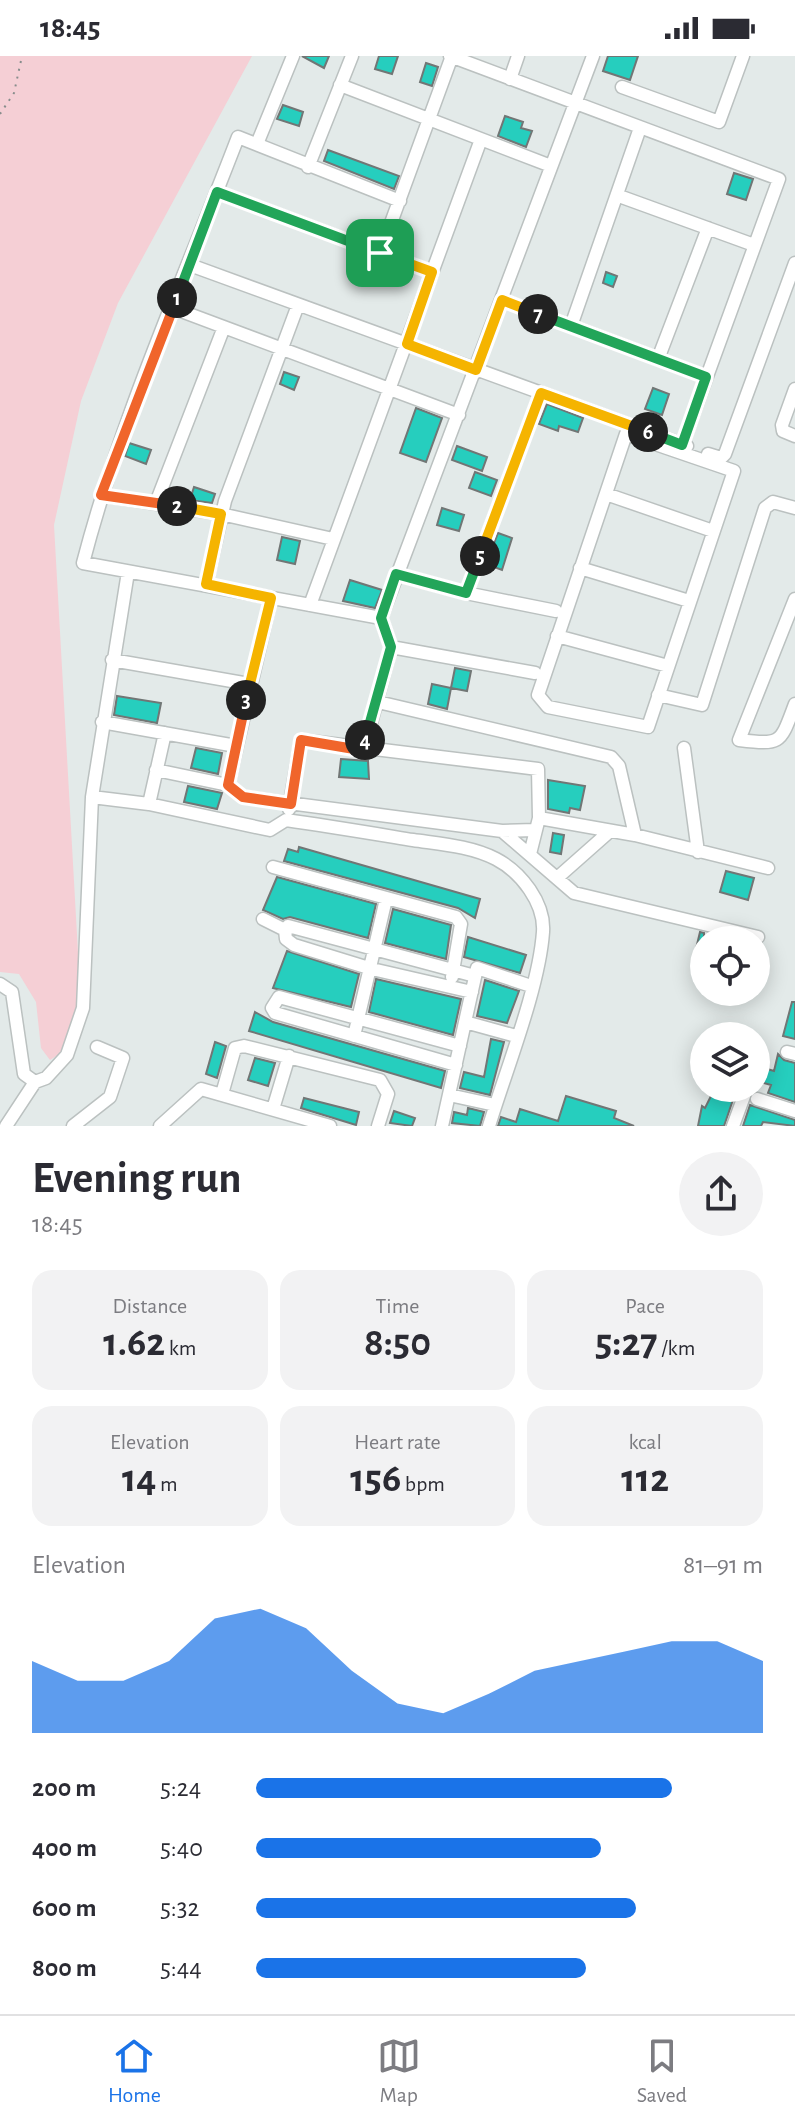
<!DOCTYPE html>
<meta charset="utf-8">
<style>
body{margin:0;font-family:"Alegreya Sans",sans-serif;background:#f2f2f3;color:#2b2b33;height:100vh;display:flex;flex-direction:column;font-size:30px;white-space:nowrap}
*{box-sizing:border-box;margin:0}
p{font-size:26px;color:#7c7c81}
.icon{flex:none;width:44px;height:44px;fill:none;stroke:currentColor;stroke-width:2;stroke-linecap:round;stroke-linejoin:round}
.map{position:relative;height:1070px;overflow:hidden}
.panel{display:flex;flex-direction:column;background:#fff;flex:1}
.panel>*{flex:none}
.controls{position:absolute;left:690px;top:870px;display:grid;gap:16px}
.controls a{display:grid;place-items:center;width:80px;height:80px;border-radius:50%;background:#fff;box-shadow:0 4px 20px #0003;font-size:40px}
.pin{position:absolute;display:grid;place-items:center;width:68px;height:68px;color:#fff;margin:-34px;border-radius:16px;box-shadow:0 4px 12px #0006}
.km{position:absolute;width:40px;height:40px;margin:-20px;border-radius:50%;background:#222;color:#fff;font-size:22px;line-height:40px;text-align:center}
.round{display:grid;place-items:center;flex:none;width:84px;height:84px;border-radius:42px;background:#f2f2f3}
.head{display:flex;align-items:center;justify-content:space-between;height:136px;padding:0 32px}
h1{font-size:44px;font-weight:700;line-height:60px}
.metrics{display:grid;grid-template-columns:repeat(3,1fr);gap:12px;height:136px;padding:8px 32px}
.metrics div{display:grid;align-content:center;border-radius:20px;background:#f2f2f3;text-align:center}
.metrics b{font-size:40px;font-weight:700}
.metrics small{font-size:22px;font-weight:400}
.metrics p{font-size:22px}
.chart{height:224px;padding:16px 32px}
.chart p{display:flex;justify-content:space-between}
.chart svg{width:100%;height:144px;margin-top:8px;fill:#1a73e8;opacity:.7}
ul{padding:0 32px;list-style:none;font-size:26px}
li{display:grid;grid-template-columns:128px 96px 1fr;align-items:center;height:60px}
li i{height:20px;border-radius:10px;background:#1a73e8}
.status{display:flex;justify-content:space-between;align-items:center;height:56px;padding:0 40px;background:#fff;direction:ltr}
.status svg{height:22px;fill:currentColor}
.menu{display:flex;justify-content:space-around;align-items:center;height:112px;border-top:2px solid #e1e1e2;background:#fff;font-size:22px;color:#7c7c81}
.menu a{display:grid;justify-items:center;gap:4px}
.menu .selected{color:#1a73e8}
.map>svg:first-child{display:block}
.green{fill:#f5cfd5}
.building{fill:#26cebe;stroke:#717675;stroke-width:2}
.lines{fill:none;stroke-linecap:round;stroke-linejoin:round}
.minor-casing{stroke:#bbc1c0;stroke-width:15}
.path{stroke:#888d8c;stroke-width:2;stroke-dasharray:2 6;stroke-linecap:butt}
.minor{stroke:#fff;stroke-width:12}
.split-1-casing{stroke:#fff;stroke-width:16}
.split-2-casing{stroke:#fff;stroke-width:16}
.split-3-casing{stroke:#fff;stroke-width:16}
.split-4-casing{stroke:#fff;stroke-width:16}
.split-5-casing{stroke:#fff;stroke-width:16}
.split-6-casing{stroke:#fff;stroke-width:16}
.split-7-casing{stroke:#fff;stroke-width:16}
.split-8-casing{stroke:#fff;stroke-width:16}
.split-1{stroke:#22a559;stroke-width:10}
.split-2{stroke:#f0652b;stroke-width:10}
.split-3{stroke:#f5b400;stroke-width:10}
.split-4{stroke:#f0652b;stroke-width:10}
.split-5{stroke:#22a559;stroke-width:10}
.split-6{stroke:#f5b400;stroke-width:10}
.split-7{stroke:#22a559;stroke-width:10}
.split-8{stroke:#f5b400;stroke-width:10}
</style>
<div class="status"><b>18:45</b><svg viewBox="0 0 49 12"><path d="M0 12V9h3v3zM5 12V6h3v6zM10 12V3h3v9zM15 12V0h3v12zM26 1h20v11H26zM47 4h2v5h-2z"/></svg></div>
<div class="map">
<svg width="795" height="1070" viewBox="0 0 795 1070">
<rect width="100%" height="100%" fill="#e3eae9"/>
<path class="green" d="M0 0H252L118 247 81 345 54 469 81 950 69 992 50 1004 41 992 36 946 19 918 0 916Z"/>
<path class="building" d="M302 0H329L324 12Z
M379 0H398L392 18 375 13Z
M608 0H638L630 24 603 15Z
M426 7 438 11 432 30 420 26Z
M283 49 303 56 299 70 277 63Z
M505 60 523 66 521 72 532 75 526 91 498 80Z
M328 94 399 120 394 133 324 105Z
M734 117 753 123 746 144 727 138Z
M606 216 617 220 613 231 603 227Z
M284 316 299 321 294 334 280 328Z
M653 332 669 338 662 359 645 353Z
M547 348 583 362 578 376 559 370 558 375 539 368Z
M416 352 442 362 426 406 400 397Z
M129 387 151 394 146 408 125 400Z
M457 390 487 401 482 415 452 404Z
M475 416 497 424 491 440 469 432Z
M194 431 215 438 212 447 190 444Z
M442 452 464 459 459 475 437 469Z
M498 477 512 482 502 514 486 508Z
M282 481 300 485 295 508 277 504Z
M350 524 382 534 375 552 343 545Z
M455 612 471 615 467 635 451 632Z
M432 628 451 632 447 653 428 648Z
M117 640 161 647 157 667 114 659Z
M196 692 222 697 218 718 191 712Z
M341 703 368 705 369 723 339 721Z
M548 724 585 730 580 754 570 752 569 757 548 753Z
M188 730 222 737 217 753 184 746Z
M553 777 564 779 561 798 550 796Z
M299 791 480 843 475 862 458 852 284 805 288 793 298 796Z
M726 815 754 822 748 844 720 836Z
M277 821 376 848 368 882 290 861 283 863 263 854Z
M393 853 451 869 446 903 385 887Z
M700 876 704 877V899L695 897Z
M468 881 526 899 520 917 464 901Z
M287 895 359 918 351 951 273 932Z
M376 923 461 943 453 979 369 956Z
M485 924 519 935 507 967 477 960Z
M792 946H795V983L783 980Z
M255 956 273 966 445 1015 441 1032 249 975Z
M491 983 504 986 490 1039 460 1032 464 1016 484 1021Z
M215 986 226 990 217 1022 206 1018Z
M778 998 784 1004 795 1007V1046L768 1037 771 1029 760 1026 764 1012 774 1015Z
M255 1002 275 1007 268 1030 248 1024Z
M715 1032H737L724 1070H698L702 1050 705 1052Z
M566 1040 616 1055 614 1062 634 1070H498L501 1061 516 1066 520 1053 558 1065Z
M304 1042 359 1056 356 1069 301 1052Z
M750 1049 795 1064V1070L763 1066 761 1070H743Z
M468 1052 484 1056 480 1070 452 1067 454 1056 467 1059Z
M394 1055 415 1062 412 1070 390 1067Z"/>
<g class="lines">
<g class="minor-casing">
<path id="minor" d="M450 0 779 123 682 389
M510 23 518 0
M340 29 551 110
M622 31 719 66 743 0
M257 88 293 0
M308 111 352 0
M217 136 432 216
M619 140 754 189
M380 197 452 0
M190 209 687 390
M502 244 706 321
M173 252 459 359
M571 270 640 72
M658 303 708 172
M795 333 782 369 783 375 795 380
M626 378 734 415 648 671 548 651 538 639Z
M708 398 721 402 725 398 795 207
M606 438 713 475
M101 439 221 458 333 483
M156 447 224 271
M580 512 689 545
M396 518 466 537 556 555
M206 528 225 445 298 249
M466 537 541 337
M795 543 739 684C782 689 780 688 795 648
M310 549 480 86
M381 562 83 507C121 361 184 222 238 81L400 145
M557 580 668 610
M391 591 535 617
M112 604 249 628
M658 639 702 649 765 452 773 446 795 452
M378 646 611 701 619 710 635 779
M102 666 236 690
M684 692 698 796
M354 693 367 682 391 591 381 562 593 0
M156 714 228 729 271 542
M228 729 243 741 502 775 574 837 758 881
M92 741 149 748 270 774 286 764C328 770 370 777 413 784 440 788 471 790 496 803 521 816 545 847 543 876 539 932 506 1014 489 1070
M149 748 165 677
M289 753 301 684 538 713 539 762 530 798
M539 762 635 779 768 812
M502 775 535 774
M273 811 456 861 461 868 452 921
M557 822 609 776
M263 863 285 874
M0 928 12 936 24 1018 35 1026 46 1022 67 999 83 952 92 741 128 516
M472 936 372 913 294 889 286 883 285 874 288 870 475 920
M465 966 516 980
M354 980 386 843
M787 996 795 998
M456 1009 275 957 272 952 279 941 460 990
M222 1038 235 992 244 990 380 1024 388 1038 378 1070
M449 1039 495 1049
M757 1043 795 1055
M273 1053 289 1000
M6 1070 35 1026
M73 1070 110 1041 123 1002 97 991
M160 1070 201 1033 330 1070
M442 1070 477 912 531 930
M733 1070 747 1032"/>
</g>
<path class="path" d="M0 58 14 37 22 0"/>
<use href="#minor" class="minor"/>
</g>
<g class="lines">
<g class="split-1-casing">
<path id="split-1" d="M177 242 217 136 380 197"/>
</g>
<g class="split-2-casing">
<path id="split-2" d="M177 242 101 439 177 450"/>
</g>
<g class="split-3-casing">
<path id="split-3" d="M177 450 221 458 206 528 271 542 246 644"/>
</g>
<g class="split-4-casing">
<path id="split-4" d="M246 644 228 729 243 741 291 748 301 684 354 693 365 684"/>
</g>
<g class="split-5-casing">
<path id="split-5" d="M365 684 391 591 381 562 396 518 466 537 480 500"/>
</g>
<g class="split-6-casing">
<path id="split-6" d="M480 500 541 337 648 376"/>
</g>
<g class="split-7-casing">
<path id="split-7" d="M538 258 706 321 682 389 648 376"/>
</g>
<g class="split-8-casing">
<path id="split-8" d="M380 197 432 216 407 288 476 314 502 244 538 258"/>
</g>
<use href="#split-1" class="split-1"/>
<use href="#split-2" class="split-2"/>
<use href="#split-3" class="split-3"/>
<use href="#split-4" class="split-4"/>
<use href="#split-5" class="split-5"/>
<use href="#split-6" class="split-6"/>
<use href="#split-7" class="split-7"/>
<use href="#split-8" class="split-8"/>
</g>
</svg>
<div class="controls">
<a><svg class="icon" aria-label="locate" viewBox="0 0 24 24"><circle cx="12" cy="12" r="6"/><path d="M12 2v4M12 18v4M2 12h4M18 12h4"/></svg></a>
<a><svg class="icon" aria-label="layers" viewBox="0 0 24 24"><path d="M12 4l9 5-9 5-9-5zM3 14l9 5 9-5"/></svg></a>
</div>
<div class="pin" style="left:380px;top:197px;background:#1e9e55"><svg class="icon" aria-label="arrive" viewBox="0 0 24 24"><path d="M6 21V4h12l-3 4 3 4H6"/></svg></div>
<b class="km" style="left:177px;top:242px">1</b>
<b class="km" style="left:177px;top:450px">2</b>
<b class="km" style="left:246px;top:644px">3</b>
<b class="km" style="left:365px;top:684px">4</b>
<b class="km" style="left:480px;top:500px">5</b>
<b class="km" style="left:648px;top:376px">6</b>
<b class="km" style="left:538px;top:258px">7</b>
</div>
<section class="panel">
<div class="head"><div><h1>Evening run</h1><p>18:45</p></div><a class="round"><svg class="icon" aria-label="share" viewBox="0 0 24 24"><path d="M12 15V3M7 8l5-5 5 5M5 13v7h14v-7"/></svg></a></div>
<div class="metrics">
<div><p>Distance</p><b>1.62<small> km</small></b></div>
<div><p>Time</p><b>8:50</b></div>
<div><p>Pace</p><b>5:27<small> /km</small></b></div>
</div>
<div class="metrics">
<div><p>Elevation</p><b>14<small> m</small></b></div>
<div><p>Heart rate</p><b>156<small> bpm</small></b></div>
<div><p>kcal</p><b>112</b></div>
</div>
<div class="chart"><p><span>Elevation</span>81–91 m</p>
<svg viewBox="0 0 160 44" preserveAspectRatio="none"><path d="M0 44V22L10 28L20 28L30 22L40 9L50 6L60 12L70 25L80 35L90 38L100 32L110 25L120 22L130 19L140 16L150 16L160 22V44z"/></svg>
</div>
<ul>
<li><b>200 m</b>5:24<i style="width:82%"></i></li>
<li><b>400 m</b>5:40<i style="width:68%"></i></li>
<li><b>600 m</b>5:32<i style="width:75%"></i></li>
<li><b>800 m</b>5:44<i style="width:65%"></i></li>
</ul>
</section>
<nav class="menu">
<a class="selected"><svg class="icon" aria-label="home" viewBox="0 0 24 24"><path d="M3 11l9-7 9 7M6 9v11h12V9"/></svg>Home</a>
<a><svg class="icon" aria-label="map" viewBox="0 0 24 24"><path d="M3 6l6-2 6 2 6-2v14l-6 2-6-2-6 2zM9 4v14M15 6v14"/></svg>Map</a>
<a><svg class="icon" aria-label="saved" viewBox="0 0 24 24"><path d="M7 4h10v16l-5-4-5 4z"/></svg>Saved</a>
</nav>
